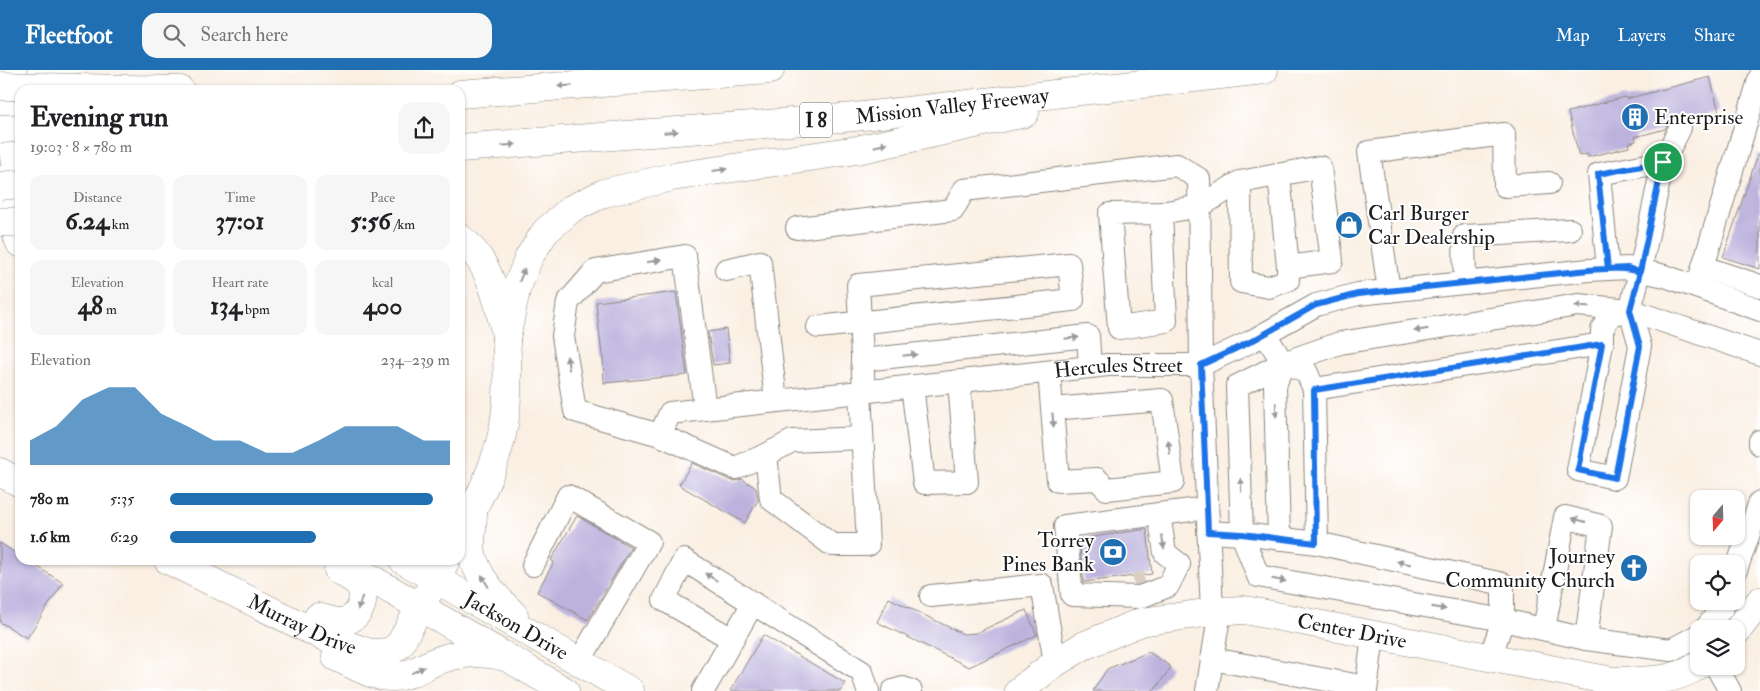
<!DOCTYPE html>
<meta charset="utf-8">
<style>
body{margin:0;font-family:"IM FELL Double Pica",serif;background:#f6f6f6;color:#202124;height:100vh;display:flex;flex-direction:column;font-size:19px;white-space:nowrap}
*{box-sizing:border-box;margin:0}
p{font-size:16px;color:#757577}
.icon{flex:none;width:28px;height:28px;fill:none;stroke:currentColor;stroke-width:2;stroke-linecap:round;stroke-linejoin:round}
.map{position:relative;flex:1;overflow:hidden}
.side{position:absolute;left:15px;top:15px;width:450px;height:480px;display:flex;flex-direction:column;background:#fff;border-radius:15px;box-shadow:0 1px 4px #0004}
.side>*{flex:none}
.needle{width:32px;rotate:199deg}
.fabs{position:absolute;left:1690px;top:420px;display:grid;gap:10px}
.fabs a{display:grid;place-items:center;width:55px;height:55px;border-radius:10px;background:#fff;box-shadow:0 1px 4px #0004;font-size:25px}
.pin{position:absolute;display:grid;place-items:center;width:42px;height:42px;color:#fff;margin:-21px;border:2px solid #fff;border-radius:50%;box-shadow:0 1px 5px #0007}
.round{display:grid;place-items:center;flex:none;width:52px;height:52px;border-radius:15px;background:#f6f6f6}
.overview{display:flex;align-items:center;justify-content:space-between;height:85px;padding:0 15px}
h1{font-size:28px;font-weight:800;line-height:38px}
.figures{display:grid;grid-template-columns:repeat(3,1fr);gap:8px;height:85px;padding:5px 15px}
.figures div{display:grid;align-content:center;border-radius:12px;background:#f6f6f6;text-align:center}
.figures b{font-size:25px;font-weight:800}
.figures small{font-size:14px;font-weight:400}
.figures p{font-size:14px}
.chart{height:140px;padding:10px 15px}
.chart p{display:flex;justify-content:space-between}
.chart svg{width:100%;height:90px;margin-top:5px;fill:#1f6fb2;opacity:.7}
ul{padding:0 15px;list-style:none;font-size:16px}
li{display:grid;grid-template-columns:80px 60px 1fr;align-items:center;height:38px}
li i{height:12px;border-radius:6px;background:#1f6fb2}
header{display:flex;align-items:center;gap:30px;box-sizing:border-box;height:70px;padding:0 25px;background:#1f6fb2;color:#fff}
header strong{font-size:24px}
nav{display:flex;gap:28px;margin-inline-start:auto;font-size:18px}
.search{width:350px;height:45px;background:#f6f6f6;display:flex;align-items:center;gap:12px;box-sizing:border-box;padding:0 18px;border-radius:15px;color:#757577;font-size:19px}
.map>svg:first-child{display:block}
.building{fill:#bcb2dd}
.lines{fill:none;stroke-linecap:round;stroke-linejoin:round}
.minor-tunnel{stroke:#d9cfc4;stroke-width:22;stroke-dasharray:22 11;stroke-linecap:butt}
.minor-casing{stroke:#8b867f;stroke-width:24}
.major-casing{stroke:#8b867f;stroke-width:29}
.highway-casing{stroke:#8b867f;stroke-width:29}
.minor{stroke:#fff;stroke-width:22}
.major{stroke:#fff;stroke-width:28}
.highway{stroke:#fff;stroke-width:28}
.highway-bridge-casing{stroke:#8b867f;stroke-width:29;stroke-linecap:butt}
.highway-bridge{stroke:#fff;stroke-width:28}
.oneway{fill:#999}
.route-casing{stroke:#fff;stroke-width:10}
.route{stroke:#1a73e8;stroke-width:6}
.labels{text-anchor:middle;stroke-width:4;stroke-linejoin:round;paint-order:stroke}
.shield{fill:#fff;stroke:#606060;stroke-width:1}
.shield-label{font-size:20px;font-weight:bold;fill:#1c1c1c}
.street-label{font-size:21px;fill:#1c1c1c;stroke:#fff}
.poi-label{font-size:21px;fill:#1c1c1c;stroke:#fff;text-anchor:start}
</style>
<header>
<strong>Fleetfoot</strong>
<div class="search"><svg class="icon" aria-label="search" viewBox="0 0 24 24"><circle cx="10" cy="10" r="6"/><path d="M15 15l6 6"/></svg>Search here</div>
<nav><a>Map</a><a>Layers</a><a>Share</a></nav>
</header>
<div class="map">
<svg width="1760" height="621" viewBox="0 0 1760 621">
<rect width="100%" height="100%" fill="#fff"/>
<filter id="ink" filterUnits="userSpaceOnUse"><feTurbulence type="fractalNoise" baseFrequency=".02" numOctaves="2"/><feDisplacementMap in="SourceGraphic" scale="10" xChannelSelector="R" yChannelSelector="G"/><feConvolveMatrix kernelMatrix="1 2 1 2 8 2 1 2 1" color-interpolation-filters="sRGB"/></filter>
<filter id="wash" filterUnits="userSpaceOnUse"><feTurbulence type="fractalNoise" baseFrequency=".0096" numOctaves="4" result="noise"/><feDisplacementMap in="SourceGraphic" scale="20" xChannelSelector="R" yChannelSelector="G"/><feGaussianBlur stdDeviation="1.12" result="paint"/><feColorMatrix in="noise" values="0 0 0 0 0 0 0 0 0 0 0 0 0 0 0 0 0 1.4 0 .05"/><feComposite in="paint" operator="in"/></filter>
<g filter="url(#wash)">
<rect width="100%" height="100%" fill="#faefe2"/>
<g id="blocks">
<path class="building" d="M1710 7 1719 42 1690 50 1685 46 1679 45 1672 47 1665 59 1635 67 1636 71 1628 73 1629 77 1588 87 1587 84 1579 86 1568 42 1625 27 1626 29Z
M1758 84H1760V199L1723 187Z
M676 222 687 305 604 313 603 288 602 286 596 232Z
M726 259 730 293 713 295 708 262Z
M692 393 730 410 735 411 742 409 756 418 758 430 745 453 679 415Z
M577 446 631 477 588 550 537 522 554 492 551 490Z
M1147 459 1152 504 1084 512 1079 469Z
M0 473 20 486V490H27L63 513 27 568 0 552Z
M889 528 963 564 976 563 1026 540 1037 565 969 597 877 552Z
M763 565 845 613 841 621H730Z
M1149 582 1171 597 1154 621H1093L1107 599Z"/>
</g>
</g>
<g filter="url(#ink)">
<use href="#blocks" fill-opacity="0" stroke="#8b867f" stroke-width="1"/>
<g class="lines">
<path class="minor-tunnel" d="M1134 514 1145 512"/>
<g class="minor-casing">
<g id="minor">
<path d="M1240 112 1241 212 1269 217 1288 210V197"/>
<path d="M1161 143 1166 251 1119 258 1110 144 1161 143 1200 136 1240 112 1320 97 1332 191 1288 197 1279 105"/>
<path d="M797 158 953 140 964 120 1177 95 1199 109 1201 295 1212 542 1220 541 1207 621"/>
<path d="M1703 197 1760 216"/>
<path d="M1608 199 1599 104 1663 92"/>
<path d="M726 200 760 192 776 331"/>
<path d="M1465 213 1464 166 1570 160"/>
<path d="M1697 217 1760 7"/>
<path d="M1389 221 1369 82 1504 64 1505 116 1549 113"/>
<path d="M1630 240 1610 245 1602 260V274L1578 400 1615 408 1640 276 1630 240 1640 202 1663 92 1680 58"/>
<path d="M818 257 1073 230 1069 194 858 215 864 321"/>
<path d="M1265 264 1283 293 1306 301 1314 319 1317 473"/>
<path d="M862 290 1088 266 1090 297"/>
<path d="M1049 302 1058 411 1097 409 1107 419 1173 412 1162 330 1052 339"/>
<path d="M912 316 924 413 967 412 959 311"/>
<path d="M1314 319 1602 274"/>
<path d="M860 322 868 475H832L771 429 766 385 792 371 862 368"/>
<path d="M705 339 685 186 595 201 568 232 563 266 575 341 660 365 735 398 766 385"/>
<path id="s1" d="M660 365 670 343 705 339 1108 295H1201L1252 271 1316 235 1358 224 1589 200 1628 198 1665 206 1760 240"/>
<path d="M1760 371V374"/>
<path d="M1159 444 1165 483 1179 494"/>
<path d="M1208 462 1242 464 1317 473 1503 514V550L1490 588"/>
<path d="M1279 469 1275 316 1283 293"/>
<path d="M1179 494 1168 516 1140 527 1072 525 1065 456 1207 438"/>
<path d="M533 495 568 426 649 472 579 592"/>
<path d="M1736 500 1760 432"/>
<path d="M931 526 1042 515 1055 593"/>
<path d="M1544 559 1565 447 1601 456 1586 569"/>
<path d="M1705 559 1723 537 1725 531"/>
<path d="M1699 565 1671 580 1586 569 1503 550 1258 506 1242 464 1237 316 1283 293 1340 273 1578 235 1630 240 1760 284"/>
<path d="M732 569 664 530 684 490 862 602 868 621"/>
<path d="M1212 589 1366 617"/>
<path d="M1716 596 1730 621"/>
<path d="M703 621 753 533"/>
<path d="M893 621 903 618 911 621"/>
<path d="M1366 621 1373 565"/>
</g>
</g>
<g class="major-casing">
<g id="major">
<path d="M13 0 9 36 12 77 20 119"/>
<path d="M0 110 4 131 20 173"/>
<path d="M0 402 20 413"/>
<path d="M473 442C473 453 471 466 471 477 473 503 496 528 514 545"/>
<path d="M460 464C478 430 498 393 504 354 509 326 508 298 506 269"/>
<path id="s2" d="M168 490 324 567 370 583 390 582 400 574 446 490"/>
<path d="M339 490 565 621"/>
<path id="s3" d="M403 490 630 621"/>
<path id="s4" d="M1220 541 1245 540 1612 611C1640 611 1675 613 1699 595"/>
<path d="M318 547C326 549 337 554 345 551 361 547 368 526 358 513 353 508 344 504 338 500"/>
<path d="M1736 562 1760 531"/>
<path d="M336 587C354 595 373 608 394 607 410 606 420 598 434 592 459 582 480 581 506 587"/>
<path d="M1019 621 1055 593 1083 576 1141 552 1212 542"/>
</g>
</g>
<g class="highway-casing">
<g id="highway">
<path d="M79 18 180 20"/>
<path d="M460 24 770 0"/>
<path id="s5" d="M460 78 854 47 1264 0"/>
<path d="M460 168C489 190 497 227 505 261"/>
<path d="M506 269 516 220 529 187 545 162 571 139 604 123 672 107 857 80 1025 43"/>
</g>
</g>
<use href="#minor" class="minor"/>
<use href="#major" class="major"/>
<use href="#highway" class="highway"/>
<g class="highway-bridge-casing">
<path id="highway-bridge" d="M0 16 79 18
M0 59 20 58
M0 116 20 114
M0 152H20"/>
</g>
<use href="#highway-bridge" class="highway-bridge"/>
</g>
<defs><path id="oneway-solid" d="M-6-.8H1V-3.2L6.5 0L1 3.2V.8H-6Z" transform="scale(1.25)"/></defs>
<g class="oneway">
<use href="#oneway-solid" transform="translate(565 16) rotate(176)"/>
<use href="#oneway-solid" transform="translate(671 62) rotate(-5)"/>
<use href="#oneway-solid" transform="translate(509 75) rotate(-5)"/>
<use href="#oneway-solid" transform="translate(881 75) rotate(-13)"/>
<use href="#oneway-solid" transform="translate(720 100) rotate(-8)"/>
<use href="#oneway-solid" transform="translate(654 191) rotate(-9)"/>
<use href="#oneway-solid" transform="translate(522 205) rotate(-68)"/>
<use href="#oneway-solid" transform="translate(1582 236) rotate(-179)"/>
<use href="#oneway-solid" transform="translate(1421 260) rotate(171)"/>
<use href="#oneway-solid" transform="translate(1072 268) rotate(-6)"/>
<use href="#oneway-solid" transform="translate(910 285) rotate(-6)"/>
<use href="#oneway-solid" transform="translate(568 293) rotate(-99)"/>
<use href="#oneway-solid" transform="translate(1276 340) rotate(89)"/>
<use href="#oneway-solid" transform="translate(1053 350) rotate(85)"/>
<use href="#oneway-solid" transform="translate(1169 377) rotate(-98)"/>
<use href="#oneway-solid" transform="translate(1241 415) rotate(-92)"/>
<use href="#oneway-solid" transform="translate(1579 450) rotate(-165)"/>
<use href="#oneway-solid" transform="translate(1163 472) rotate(81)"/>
<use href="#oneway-solid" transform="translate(1404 493) rotate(-168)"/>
<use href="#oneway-solid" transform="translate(711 507) rotate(-148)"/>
<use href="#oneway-solid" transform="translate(1279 510) rotate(10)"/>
<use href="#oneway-solid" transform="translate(485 511) rotate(-120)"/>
<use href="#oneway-solid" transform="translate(360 533) rotate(108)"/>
<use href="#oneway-solid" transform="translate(1439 538) rotate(10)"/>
<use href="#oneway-solid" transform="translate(418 600) rotate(-26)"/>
</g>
</g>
<g class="lines" filter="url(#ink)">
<g class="route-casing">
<path id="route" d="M1663 92 1640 202C1623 197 1606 199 1589 200L1358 224 1316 235 1252 271 1201 295 1208 462 1242 464 1316 473 1314 320 1602 274 1578 400 1615 408 1640 276 1630 240 1640 202 1628 198 1608 199 1598 104 1663 92"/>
</g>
<use href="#route" class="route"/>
</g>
<defs>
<g id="building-disc" transform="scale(1.4375)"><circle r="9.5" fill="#1f6fb2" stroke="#fff"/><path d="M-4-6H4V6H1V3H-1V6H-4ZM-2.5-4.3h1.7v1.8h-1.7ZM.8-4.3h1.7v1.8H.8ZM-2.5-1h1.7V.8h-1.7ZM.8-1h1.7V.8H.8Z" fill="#fff"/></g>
<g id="shop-disc" transform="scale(1.4375)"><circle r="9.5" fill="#1f6fb2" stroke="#fff"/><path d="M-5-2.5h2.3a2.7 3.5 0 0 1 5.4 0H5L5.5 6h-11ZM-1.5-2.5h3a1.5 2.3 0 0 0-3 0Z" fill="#fff"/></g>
<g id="bank-disc" transform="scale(1.4375)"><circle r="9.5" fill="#1f6fb2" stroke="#fff"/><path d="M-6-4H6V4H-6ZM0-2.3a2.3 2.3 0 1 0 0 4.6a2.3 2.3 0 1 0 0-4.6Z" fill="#fff"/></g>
<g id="church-disc" transform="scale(1.4375)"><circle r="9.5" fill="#1f6fb2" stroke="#fff"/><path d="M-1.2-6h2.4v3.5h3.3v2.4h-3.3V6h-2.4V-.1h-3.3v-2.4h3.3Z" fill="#fff"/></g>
</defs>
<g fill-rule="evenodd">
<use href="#building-disc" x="1635" y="47"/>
<use href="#shop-disc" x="1349" y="155"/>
<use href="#bank-disc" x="1113" y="482"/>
<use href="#church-disc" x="1634" y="498"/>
</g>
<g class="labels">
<rect class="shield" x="800" y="32.5" width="32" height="35" rx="4"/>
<g class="shield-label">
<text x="816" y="57">I 8</text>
</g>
<g class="street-label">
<text dy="7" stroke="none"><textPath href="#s5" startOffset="494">Mission Valley Freeway</textPath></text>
<text dy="7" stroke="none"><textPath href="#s1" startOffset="475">Hercules Street</textPath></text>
<text dy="7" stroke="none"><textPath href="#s2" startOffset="149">Murray Drive</textPath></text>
<text dy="7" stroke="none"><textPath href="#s3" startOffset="131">Jackson Drive</textPath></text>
<text dy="7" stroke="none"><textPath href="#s4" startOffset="134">Center Drive</textPath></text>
</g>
<g class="poi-label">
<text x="1654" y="54">Enterprise</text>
<text x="1368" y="150">Carl Burger<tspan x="1368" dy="24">Car Dealership</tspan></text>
<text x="1094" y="477" text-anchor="end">Torrey<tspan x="1094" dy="24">Pines Bank</tspan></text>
<text x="1615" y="493" text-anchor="end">Journey<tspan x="1615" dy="24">Community Church</tspan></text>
</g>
</g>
</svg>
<div class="fabs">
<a><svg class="needle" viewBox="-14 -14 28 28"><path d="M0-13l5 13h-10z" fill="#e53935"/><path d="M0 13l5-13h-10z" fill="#757577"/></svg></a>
<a><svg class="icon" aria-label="locate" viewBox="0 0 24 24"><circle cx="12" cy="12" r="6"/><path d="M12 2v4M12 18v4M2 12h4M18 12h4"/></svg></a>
<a><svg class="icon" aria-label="layers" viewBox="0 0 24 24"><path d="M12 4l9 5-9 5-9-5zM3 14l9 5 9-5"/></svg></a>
</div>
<div class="pin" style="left:1663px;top:92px;background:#1e9e55"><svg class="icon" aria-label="arrive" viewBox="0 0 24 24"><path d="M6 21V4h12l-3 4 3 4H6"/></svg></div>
<section class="side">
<div class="overview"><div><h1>Evening run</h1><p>19:03 · 8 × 780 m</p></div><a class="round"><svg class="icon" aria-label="share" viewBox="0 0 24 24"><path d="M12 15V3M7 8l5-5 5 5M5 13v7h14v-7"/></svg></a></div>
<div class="figures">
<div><p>Distance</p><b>6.24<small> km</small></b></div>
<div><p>Time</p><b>37:01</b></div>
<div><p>Pace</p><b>5:56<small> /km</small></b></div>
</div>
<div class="figures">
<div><p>Elevation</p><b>48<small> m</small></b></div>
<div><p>Heart rate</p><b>134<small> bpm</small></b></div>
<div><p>kcal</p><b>400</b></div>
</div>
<div class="chart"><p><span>Elevation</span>234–239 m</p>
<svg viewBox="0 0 160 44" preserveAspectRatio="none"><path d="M0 44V32L10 25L20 12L30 6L40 6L50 19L60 25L70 32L80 32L90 38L100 38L110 32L120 25L130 25L140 25L150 32L160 32V44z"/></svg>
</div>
<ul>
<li><b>780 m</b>5:35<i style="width:94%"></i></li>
<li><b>1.6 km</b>6:29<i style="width:52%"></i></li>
</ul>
</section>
</div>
